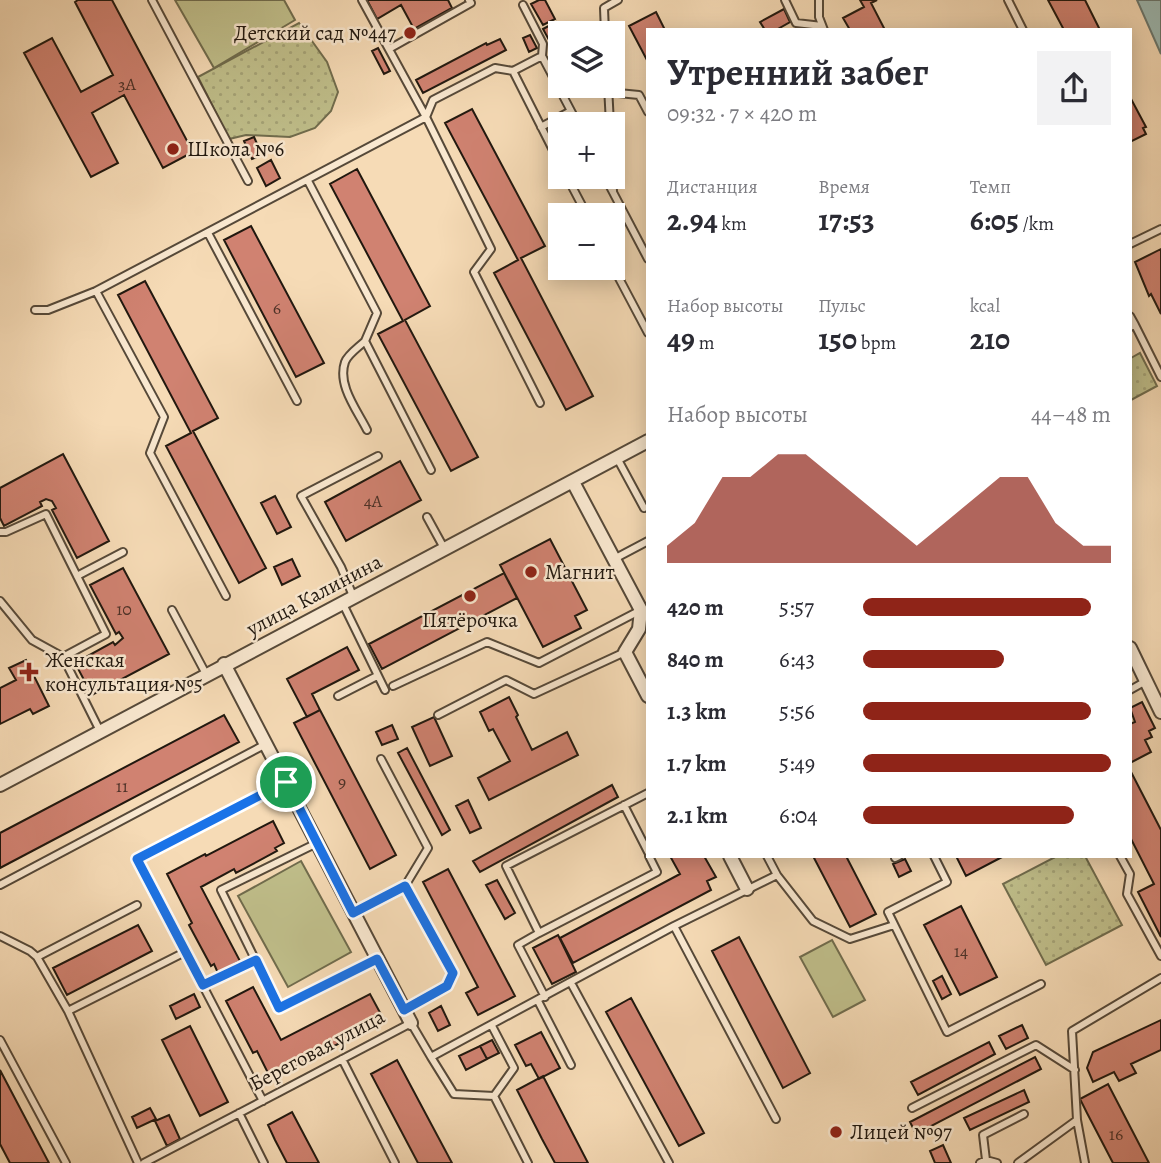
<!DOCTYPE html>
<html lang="ru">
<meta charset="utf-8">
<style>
body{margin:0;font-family:Alegreya,serif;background:#f2f2f3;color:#2b2b33;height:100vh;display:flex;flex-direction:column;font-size:26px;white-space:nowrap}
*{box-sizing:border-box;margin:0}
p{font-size:23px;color:#7c7c81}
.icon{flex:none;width:38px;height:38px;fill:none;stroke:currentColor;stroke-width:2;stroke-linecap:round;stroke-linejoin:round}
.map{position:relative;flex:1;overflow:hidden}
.drawer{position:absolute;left:646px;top:28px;width:486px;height:830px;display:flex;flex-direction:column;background:#fff;border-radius:0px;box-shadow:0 4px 18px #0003}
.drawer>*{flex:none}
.buttons{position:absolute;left:548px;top:21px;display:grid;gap:14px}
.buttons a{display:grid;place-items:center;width:77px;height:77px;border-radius:0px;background:#fff;box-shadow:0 4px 18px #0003;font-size:35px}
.pin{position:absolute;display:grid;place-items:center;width:60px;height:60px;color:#fff;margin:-30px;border:4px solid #fff;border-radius:50%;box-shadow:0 2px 7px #0007}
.round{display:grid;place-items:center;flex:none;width:74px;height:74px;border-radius:0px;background:#f2f2f3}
.headline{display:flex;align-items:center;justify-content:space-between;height:119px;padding:0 21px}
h1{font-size:38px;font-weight:700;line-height:52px}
.figures{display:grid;grid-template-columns:repeat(3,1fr);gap:10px;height:119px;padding:7px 21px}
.figures div{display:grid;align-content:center}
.figures b{font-size:30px;font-weight:700}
.figures small{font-size:19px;font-weight:400}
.figures p{font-size:19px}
.chart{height:196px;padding:14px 21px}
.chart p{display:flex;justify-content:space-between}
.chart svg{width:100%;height:126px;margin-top:7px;fill:#8f2418;opacity:.7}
ul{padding:0 21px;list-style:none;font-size:23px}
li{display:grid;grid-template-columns:112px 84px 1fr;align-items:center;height:52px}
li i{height:18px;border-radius:9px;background:#8f2418}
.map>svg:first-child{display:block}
.park{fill:url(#park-dots);stroke:#706c4d;stroke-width:2}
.pitch{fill:#c0bf8b;stroke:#706c4d;stroke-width:2}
.water{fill:#9dbab3;stroke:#6b7971;stroke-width:2}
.building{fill:#d08271;stroke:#21180f;stroke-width:2}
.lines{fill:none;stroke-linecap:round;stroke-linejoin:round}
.lane-casing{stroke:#564939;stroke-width:10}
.street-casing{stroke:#564939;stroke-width:16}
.lane{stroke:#f9e8d0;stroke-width:6}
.street{stroke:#f9e8d0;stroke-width:12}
.route-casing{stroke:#fff;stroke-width:14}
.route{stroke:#1a73e8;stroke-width:9}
.poi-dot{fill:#8f2418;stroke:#f9e8d0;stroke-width:2.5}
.labels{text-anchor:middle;stroke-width:5;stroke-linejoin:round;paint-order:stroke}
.number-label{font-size:18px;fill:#4d3228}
.poi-label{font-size:21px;fill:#21180f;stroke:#f9e8d0;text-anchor:start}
.street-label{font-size:21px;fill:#21180f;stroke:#f9e8d0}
</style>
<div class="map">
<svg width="1161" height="1163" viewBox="0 0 1161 1163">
<defs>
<pattern id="park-dots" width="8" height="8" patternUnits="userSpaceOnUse" patternTransform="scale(1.75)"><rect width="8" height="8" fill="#c0bf8b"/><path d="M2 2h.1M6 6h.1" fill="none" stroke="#a5a377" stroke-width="1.8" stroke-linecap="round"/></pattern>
</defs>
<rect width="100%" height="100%" fill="#f6dbb6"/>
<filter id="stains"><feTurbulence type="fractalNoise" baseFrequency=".00286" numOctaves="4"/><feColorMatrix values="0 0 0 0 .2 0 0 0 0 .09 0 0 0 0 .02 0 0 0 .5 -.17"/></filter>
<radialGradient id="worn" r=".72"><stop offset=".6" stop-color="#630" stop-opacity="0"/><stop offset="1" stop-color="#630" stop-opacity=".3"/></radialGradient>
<path class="park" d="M299 23 327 62 338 92 331 111 315 128 290 137 246 135 229 139 198 77Z
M1140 353 1157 386 1131 400V358Z
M1057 856H1085L1122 925 1046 965 1003 884Z"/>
<path class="pitch" d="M175 0H284L295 20 214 68Z
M301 861 351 952 288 987 238 896Z
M832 940 865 1000 833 1017 800 957Z"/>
<path class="water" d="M1137 0H1161V54Z"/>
<path class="building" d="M78 0H112L193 152 163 168 124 95 92 113 118 163 91 177 24 53 52 38 81 92 113 75 75 2Z
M367 0H448L452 8 414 29 401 5 377 19Z
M539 0H545L555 19 543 25 531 4Z
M860 0H877L871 3 885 30H850L843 18 864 7Z
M1048 0H1085L1100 30H1064Z
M784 9 790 22 776 30H765L760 22Z
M656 12 665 30H648V62L629 26Z
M556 22 562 33 549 40 543 29Z
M530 35 537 48 529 52 523 38Z
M500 39 506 50 423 93 416 80 486 43 487 45Z
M378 48 390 71 384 74 372 51Z
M1130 97 1146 127 1143 128 1146 134 1130 142Z
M472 109 545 246 521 258 593 396 566 410 494 273 518 260 445 123Z
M254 137 262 155 252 159 244 141Z
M271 160 280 178 266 186 257 168Z
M357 169 430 306 405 320 478 457 451 471 378 334 403 321 330 184Z
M251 226 324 363 296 377 224 240Z
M1161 249V314L1151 294 1149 296 1135 262Z
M145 281 218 418 193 431 266 568 239 583 166 446 191 433 118 295Z
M63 454 109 541 77 558 52 510 56 508 52 501 46 499 40 502 42 506 4 526 0 518V488Z
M400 461 421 500 346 541 325 502Z
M275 496 291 527 277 534 261 503Z
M550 539 587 610 575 616 581 628 543 647 500 565Z
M292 559 300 576 282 585 274 567Z
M123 568 169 654 92 695 75 663 113 642 115 645 123 638 119 632 116 634 90 585Z
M504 573 517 598 382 669 369 644Z
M347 647 359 670 312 694 320 710 307 717 287 679Z
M26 660 49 706 33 714 30 709 0 724V688L16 680 9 668Z
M509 697 518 715 516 717 532 750 567 732 578 755 489 800 478 778 510 761 493 729 489 731 480 712Z
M1142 702 1155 728 1149 731 1152 737 1145 740 1151 752 1130 763V724L1135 722 1130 708Z
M320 710 396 855 370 869 294 723Z
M224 715 239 742 0 868V833Z
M434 717 452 756 430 766 412 727Z
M392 725 398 739 382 745 376 732Z
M407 748 450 830 442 835 398 753Z
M1130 770 1161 830V937L1138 892 1154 884 1130 837Z
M612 785 618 797 480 872 473 861Z
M468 800 481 828 470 833 456 806Z
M273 821 284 843 275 848 277 851 236 873 234 869 201 887 240 961 218 973 214 964 211 966 189 925 192 923 167 874 205 854 206 856Z
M670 856H704L716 877 707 881 711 890 573 963 560 938 680 874Z
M813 856H846L876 914 850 927Z
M956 856H1004L966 876Z
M905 859 911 871 899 877 893 864Z
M448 869 515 996 478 1015 466 993 478 987 423 882Z
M497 880 515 913 505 919 486 885Z
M961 906 997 977 960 995 924 925Z
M138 925 152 951 67 995 53 968Z
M558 935 576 972 552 984 533 948Z
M739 937 810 1073 783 1088 712 951Z
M942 976 951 994 942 999 933 981Z
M253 987 281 1040 370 994 384 1020 271 1079 257 1051 253 1053 226 1001Z
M194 994 200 1007 176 1019 170 1006Z
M631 998 704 1133 679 1146 606 1012Z
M441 1006 450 1025 438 1031 429 1013Z
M1161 1020V1050L1131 1064 1136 1073 1119 1081 1114 1072 1093 1082 1087 1068 1093 1052Z
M1022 1025 1028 1038 1006 1049 999 1036Z
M190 1026 228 1102 200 1116 162 1040Z
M541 1032 560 1068 539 1079 531 1064 526 1066 515 1045Z
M492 1040 499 1053 487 1059 480 1046Z
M989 1042 995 1054 918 1095 911 1082Z
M480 1046 487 1059 466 1070 459 1056Z
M1035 1057 1041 1069 916 1134 910 1122Z
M397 1060 452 1163H418L371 1074Z
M0 1070 49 1163H10L0 1144Z
M543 1076 588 1163H555L542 1139 517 1090Z
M1108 1084 1149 1163H1113L1087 1113 1080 1099Z
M1024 1090 1029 1102 970 1130 964 1118Z
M150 1108 156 1119 137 1128 132 1117Z
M292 1112 319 1163H287L275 1140 268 1125Z
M169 1115 180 1139 167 1146 155 1121Z
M943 1145 951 1163H935L930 1151Z"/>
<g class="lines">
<g class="lane-casing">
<path id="lane" d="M152 0 248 181
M362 0 426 117 491 249 474 272 540 403
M785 0 796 23 822 26
M819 0V17L824 30
M1008 0 1023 30
M523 5 543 44 542 56
M605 33 604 8 618 0
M389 49 471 3 469 0
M513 71 542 56 571 111
M608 86 610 124
M608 92 639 95 648 112
M541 127 571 111 578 124
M612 176 613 191
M567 177 587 215
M605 177 648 259
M308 181 377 313 365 341 431 470
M208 233 297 401
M1130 244 1161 229
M612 265 648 333
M35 310H48L96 291
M1130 316 1135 325 1130 327
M1135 325 1161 377
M365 341C359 347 348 354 345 362 337 385 357 410 367 430
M617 458 644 508
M427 517 444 548
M0 532H6L46 514 106 634 63 657 100 731
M614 559 648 541
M77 576 123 552
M226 596 150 453 164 417 96 291 426 117 433 100 495 68 513 71 560 164
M353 596 341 567 301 496 378 456
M0 601 32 640 63 657
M343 604 385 690
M172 610 206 674
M393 686 487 642 539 663 641 610
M1130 690 1146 681
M338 696 377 676
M438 715 506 680 534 694 625 652
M381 759 428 848 405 886
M624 805 648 852
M317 843 221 890 279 1008 377 959
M767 856 777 875
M934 856 947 882 888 912 947 1032 1041 984
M1120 856 1130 874 1127 894 1161 956
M895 858 899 856
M0 885 266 744
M353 913 405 886 453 973 447 986 404 1010
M674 926 776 1119
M539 933 657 872 649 856
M0 936 30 951 37 957 68 1011 138 1163
M37 957 137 905
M571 983 669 1163
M203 985 255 960
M545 997 518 945 539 933 506 866 648 793
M538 1001 571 1065
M68 1011 185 952
M492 1026 514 1068 494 1096 528 1163
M0 1040 66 1163
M431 1057 454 1094 494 1096
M342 1059 395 1163
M263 1101 137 859 285 783
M912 1108 1036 1045 1075 1070
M239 1113 264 1163
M986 1160 983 1135 1024 1114
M144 1163 411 1023 431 1057 674 926 777 875 813 921 850 939 894 925
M980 1163 986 1160 997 1163
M1018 1163 1077 1120
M1085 1163 1077 1120 1072 1031 1161 978"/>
</g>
<g class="street-casing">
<path id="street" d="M573 482 641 610 639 629 625 652 648 696
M1130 648 1161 712
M224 664 411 1023
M0 785 648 441
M730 856 747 889"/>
</g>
<use href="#lane" class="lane"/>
<use href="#street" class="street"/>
</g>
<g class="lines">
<g class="route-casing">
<path id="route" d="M286 782 353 913 405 886 453 973 447 986 404 1010 377 959 279 1008 256 960 203 985 137 859Z"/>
</g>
<use href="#route" class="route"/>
</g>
<g class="poi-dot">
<circle cx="410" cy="33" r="7"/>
<circle cx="173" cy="149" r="7"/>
<circle cx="531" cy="572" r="7"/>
<circle cx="470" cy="596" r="7"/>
<path d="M25.5 661.5h7v7h7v7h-7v7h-7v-7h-7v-7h7z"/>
<circle cx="836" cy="1132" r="7"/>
</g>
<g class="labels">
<g class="number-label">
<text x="127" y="90">3А</text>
<text x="277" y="314">6</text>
<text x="373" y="507">4А</text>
<text x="124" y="615">10</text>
<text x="342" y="788">9</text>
<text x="122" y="792">11</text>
<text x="961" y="957">14</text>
<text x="1116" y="1140">16</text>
</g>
<g class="poi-label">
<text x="396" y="40" text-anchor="end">Детский сад №447</text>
<text x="187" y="156">Школа №6</text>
<text x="545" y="579">Магнит</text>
<text x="470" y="627" text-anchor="middle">Пятёрочка</text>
<text x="45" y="667">Женская<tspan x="45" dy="24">консультация №5</tspan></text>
<text x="850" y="1139">Лицей №97</text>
</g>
<g class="street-label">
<text transform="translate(314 595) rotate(-28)" y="7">улица Калинина</text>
<text transform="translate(317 1050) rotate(-28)" y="7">Береговая улица</text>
</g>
</g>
<rect width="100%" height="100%" filter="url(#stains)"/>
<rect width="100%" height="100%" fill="url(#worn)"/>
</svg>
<div class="buttons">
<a><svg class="icon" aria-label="layers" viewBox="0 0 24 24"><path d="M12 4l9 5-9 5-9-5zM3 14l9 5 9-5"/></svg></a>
<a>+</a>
<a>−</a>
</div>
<div class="pin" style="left:286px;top:782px;background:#1e9e55"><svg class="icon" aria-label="arrive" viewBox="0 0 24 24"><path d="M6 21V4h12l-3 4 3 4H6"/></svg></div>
<section class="drawer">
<div class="headline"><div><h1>Утренний забег</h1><p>09:32 · 7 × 420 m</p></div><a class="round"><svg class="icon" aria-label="share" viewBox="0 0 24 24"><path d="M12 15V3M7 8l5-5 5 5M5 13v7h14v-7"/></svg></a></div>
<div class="figures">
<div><p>Дистанция</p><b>2.94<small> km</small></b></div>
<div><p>Время</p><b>17:53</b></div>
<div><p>Темп</p><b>6:05<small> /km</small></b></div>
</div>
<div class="figures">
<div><p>Набор высоты</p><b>49<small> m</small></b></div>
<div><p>Пульс</p><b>150<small> bpm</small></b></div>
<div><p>kcal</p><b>210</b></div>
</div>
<div class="chart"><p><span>Набор высоты</span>44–48 m</p>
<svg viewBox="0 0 160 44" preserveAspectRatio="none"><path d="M0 44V38L10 30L20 14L30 14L40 6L50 6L60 14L70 22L80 30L90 38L100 30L110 22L120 14L130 14L140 30L150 38L160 38V44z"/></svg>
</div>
<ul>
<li><b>420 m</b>5:57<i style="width:92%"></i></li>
<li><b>840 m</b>6:43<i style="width:57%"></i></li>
<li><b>1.3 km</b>5:56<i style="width:92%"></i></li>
<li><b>1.7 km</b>5:49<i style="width:100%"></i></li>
<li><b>2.1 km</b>6:04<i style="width:85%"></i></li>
</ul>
</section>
</div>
